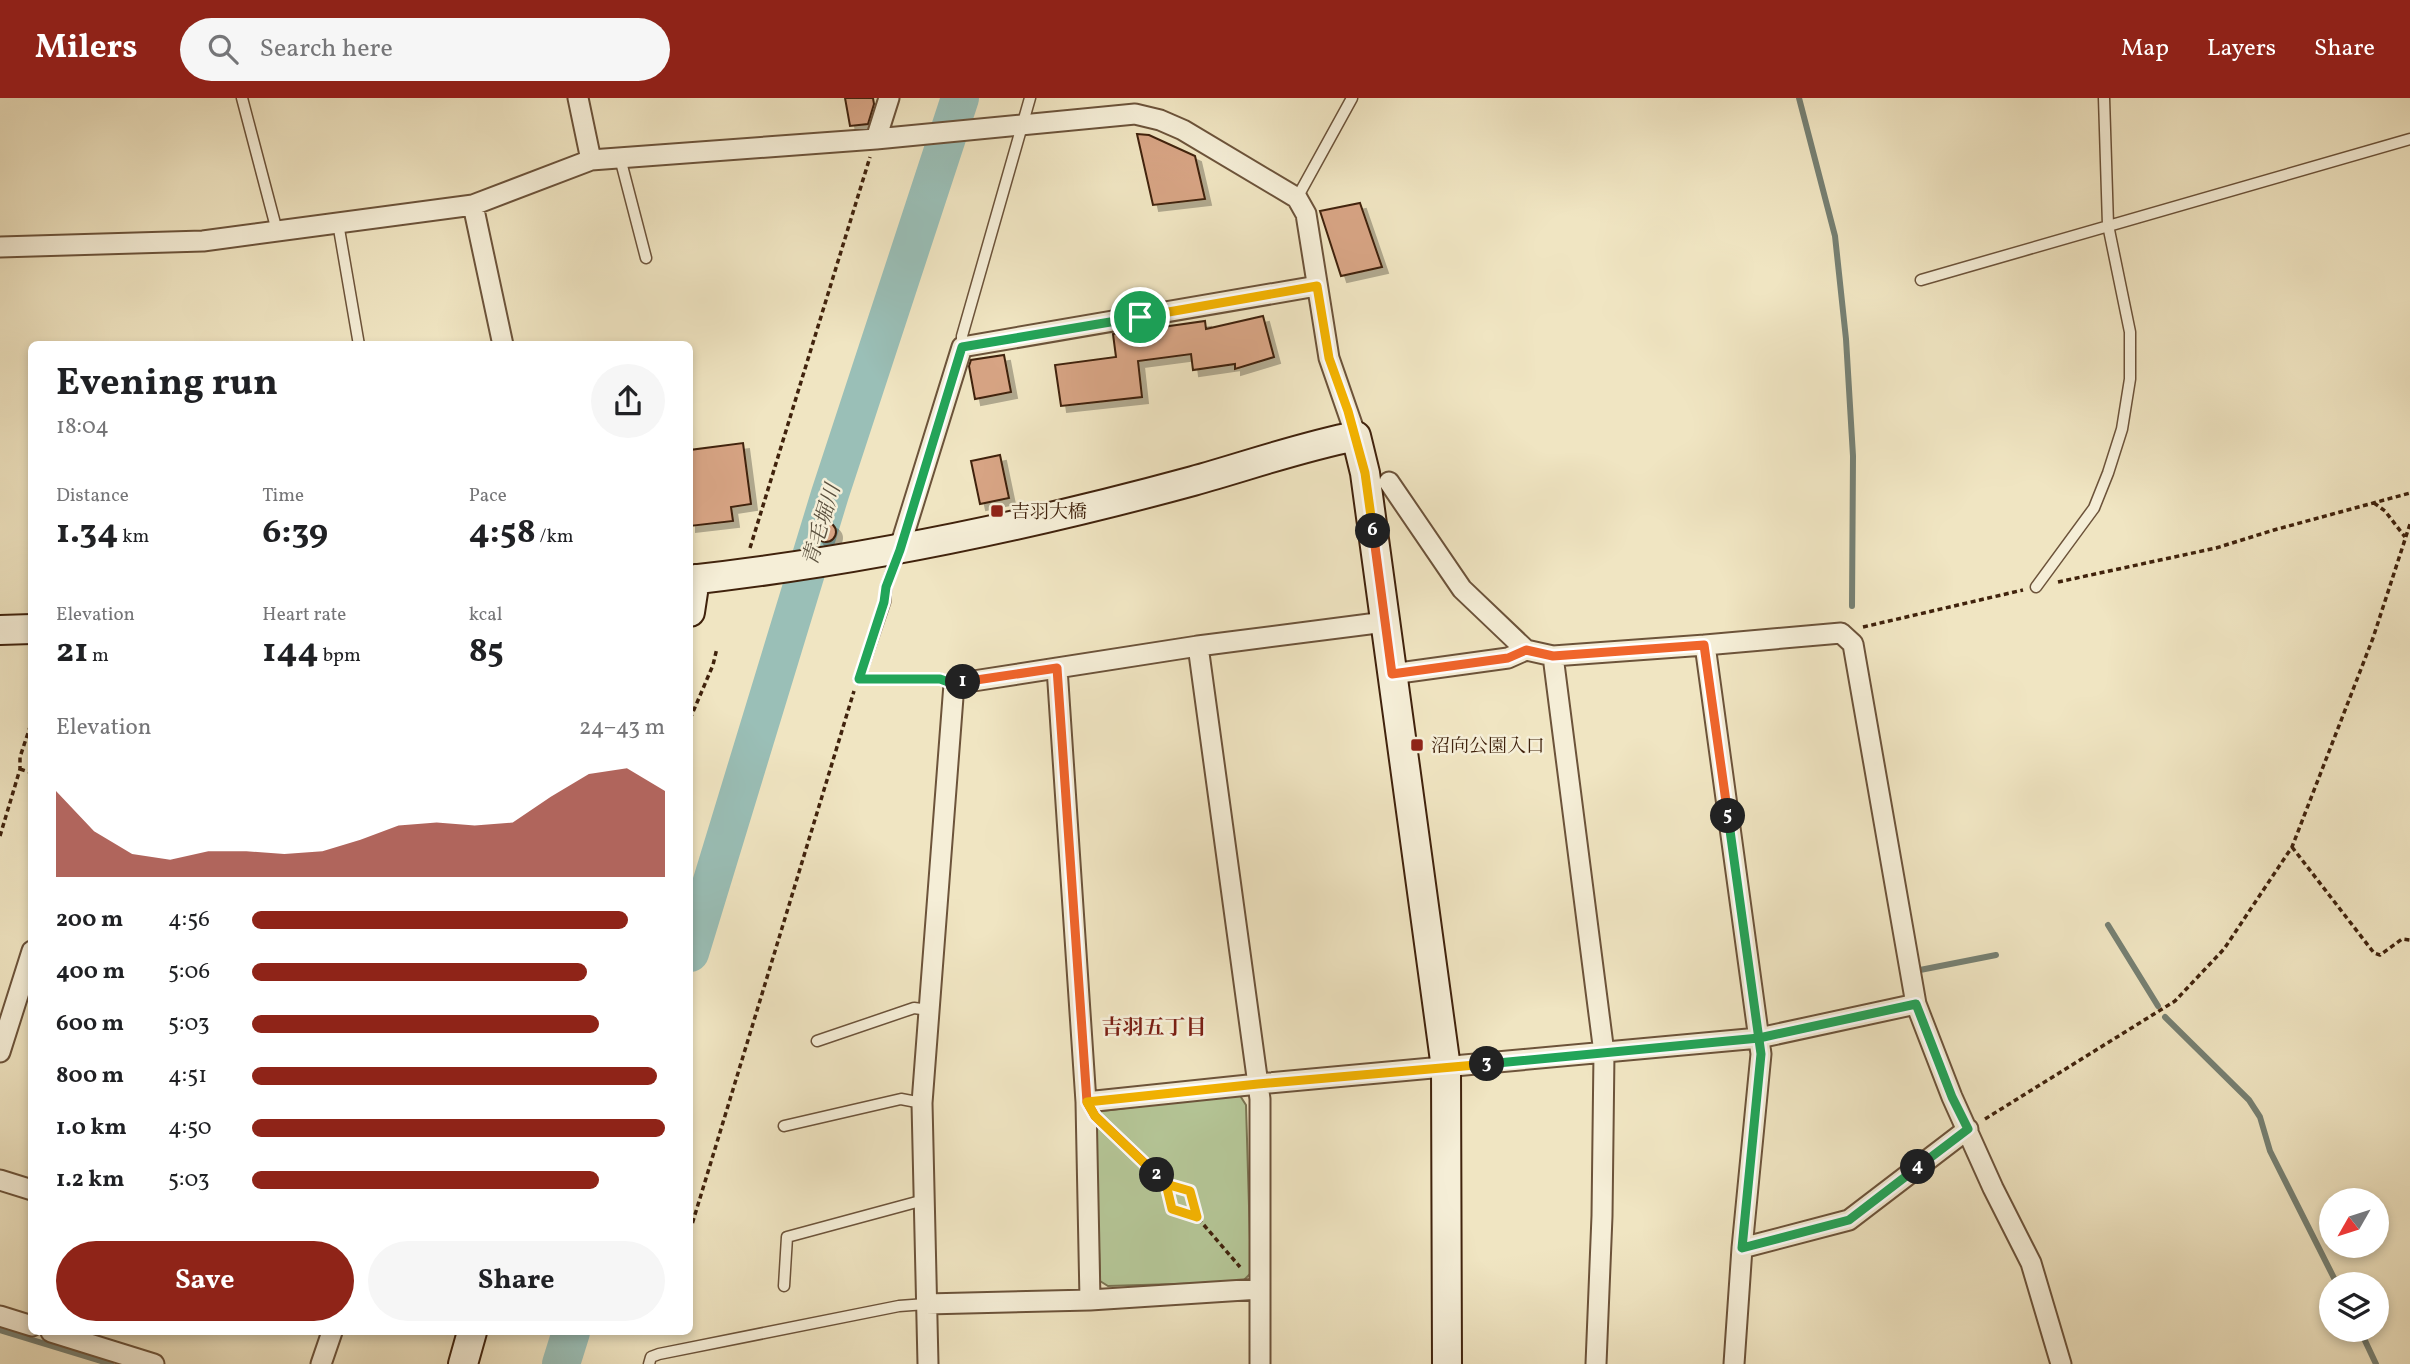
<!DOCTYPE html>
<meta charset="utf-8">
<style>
body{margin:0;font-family:Vollkorn,"Noto Serif JP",serif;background:#f6f6f6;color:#202124;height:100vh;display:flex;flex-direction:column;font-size:26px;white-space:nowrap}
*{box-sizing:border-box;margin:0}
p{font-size:23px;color:#757577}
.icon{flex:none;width:38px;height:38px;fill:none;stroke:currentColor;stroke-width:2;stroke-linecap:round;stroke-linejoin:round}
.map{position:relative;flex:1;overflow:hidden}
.details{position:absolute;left:28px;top:243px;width:665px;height:994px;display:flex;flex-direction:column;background:#fff;border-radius:10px;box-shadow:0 4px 10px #0003}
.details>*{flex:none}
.needle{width:46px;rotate:231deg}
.fabs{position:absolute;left:2319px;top:1090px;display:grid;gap:14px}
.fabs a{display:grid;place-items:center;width:70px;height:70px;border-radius:50%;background:#fff;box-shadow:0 4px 10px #0003;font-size:35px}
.pin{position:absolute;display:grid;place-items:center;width:60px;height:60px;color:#fff;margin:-30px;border:4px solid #fff;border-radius:50%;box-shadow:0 2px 7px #0007}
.km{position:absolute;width:35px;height:35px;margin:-18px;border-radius:50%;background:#222;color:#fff;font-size:19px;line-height:35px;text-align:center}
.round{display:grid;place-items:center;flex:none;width:74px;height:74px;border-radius:37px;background:#f6f6f6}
.summary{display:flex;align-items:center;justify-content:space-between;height:119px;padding:0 28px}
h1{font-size:38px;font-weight:700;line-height:52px}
.metrics{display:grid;grid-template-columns:repeat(3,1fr);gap:10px;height:119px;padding:7px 28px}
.metrics div{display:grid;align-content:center}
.metrics b{font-size:35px;font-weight:700}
.metrics small{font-size:19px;font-weight:400}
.metrics p{font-size:19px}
.chart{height:196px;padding:14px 28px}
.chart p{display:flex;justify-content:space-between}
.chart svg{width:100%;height:126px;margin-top:7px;fill:#8f2418;opacity:.7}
.action{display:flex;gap:14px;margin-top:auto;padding:14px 28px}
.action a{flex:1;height:80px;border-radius:42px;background:#8f2418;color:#fff;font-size:28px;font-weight:700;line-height:80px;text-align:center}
.action a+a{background:#f6f6f6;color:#202124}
ul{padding:0 28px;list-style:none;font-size:23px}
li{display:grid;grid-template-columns:112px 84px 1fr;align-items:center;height:52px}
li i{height:18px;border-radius:9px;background:#8f2418}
header{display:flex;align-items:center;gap:42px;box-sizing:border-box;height:98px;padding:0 35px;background:#8f2418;color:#fff}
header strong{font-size:33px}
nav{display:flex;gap:38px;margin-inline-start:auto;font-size:24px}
.search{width:490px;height:63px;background:#f6f6f6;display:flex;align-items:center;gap:18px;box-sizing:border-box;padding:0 24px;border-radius:38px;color:#757577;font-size:26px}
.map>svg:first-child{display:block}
.green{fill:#b5c697;stroke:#7a7452;stroke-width:2}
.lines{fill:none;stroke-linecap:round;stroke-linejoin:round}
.stream{stroke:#768073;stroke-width:6}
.river{stroke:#9abfb7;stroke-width:38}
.building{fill:#d7a484;stroke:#40220c;stroke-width:2;filter:url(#shadow)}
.lane-casing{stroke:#6c533a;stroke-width:13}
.street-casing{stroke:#6c533a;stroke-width:23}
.secondary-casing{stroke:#40220c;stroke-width:32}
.path{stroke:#40220c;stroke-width:3.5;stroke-dasharray:5 3.5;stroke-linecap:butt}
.lane{stroke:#f5eed7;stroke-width:10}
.street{stroke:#f5eed7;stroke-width:19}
.secondary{stroke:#f5eed7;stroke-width:28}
.split-1-casing{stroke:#fff;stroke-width:14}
.split-2-casing{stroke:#fff;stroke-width:14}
.split-3-casing{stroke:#fff;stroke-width:14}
.split-4-casing{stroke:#fff;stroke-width:14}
.split-5-casing{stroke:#fff;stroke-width:14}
.split-6-casing{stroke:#fff;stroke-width:14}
.split-7-casing{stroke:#fff;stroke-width:14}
.split-1{stroke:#22a559;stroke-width:9}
.split-2{stroke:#f0652b;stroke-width:9}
.split-3{stroke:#f5b400;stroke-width:9}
.split-4{stroke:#22a559;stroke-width:9}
.split-5{stroke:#22a559;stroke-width:9}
.split-6{stroke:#f0652b;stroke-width:9}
.split-7{stroke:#f5b400;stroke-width:9}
.poi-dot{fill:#8f2418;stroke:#f5eed7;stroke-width:2.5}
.labels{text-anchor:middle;stroke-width:5;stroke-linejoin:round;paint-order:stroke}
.poi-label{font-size:19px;fill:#40220c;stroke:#f5eed7;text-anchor:start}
.water-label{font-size:21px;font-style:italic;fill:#5b513f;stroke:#f5eed7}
.neighbourhood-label{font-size:21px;font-weight:bold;fill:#7a1f14;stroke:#f5eed7}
</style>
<header>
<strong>Milers</strong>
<div class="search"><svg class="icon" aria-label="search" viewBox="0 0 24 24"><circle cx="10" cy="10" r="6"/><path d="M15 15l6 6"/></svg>Search here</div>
<nav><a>Map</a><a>Layers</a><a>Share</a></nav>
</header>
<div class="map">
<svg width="2410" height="1266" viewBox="0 0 2410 1266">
<defs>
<filter id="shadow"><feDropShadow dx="6" dy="6" stdDeviation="0" flood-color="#0004"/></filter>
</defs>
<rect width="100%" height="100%" fill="#f0e5c2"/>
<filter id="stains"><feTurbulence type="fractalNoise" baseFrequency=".00286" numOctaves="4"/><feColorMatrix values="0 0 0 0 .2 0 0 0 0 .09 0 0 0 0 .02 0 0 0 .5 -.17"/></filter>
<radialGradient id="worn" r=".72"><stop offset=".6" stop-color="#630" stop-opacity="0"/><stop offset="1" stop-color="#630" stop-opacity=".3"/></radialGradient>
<path class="green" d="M1239 996 1246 1007 1251 1175 1242 1184 1108 1188 1100 1183 1095 1018 1102 1013Z"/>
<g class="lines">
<path class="stream" d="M1799 0 1835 138 1846 241 1853 358 1852 508
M2108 827 2158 908
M1920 872 1996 857
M2165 919 2249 1002 2260 1019 2270 1053 2337 1186
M0 1232 111 1266
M2360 1232 2376 1266"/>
<path class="river" d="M690 855 830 396 960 0
M561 1266 571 1234"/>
</g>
<path class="building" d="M845 0H873L874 6 868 26 850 28Z
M1137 36 1149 37 1195 58 1205 101 1153 107Z
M1360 105 1382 169 1341 178 1320 113Z
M1263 218 1274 259 1235 271V266L1193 272 1191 256 1138 263 1142 299 1061 308 1055 267 1116 259 1113 236 1205 223 1206 231Z
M1004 257 1011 294 975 301 969 268 971 262Z
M743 345 751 406 731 409 733 423 690 428V352Z
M1000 357 1009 400 980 406 971 363Z
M816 434a10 10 0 1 1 20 0a10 10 0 1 1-20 0Z"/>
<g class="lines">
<g class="lane-casing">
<path id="lane" d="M242 0 277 133
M620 60 646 160
M1297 100 1352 0
M338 125 359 247
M1921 182 2410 41
M962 249V238L1030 0
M898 456 886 489 885 504 859 581H940L954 586
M2036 489 2094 410 2108 375 2122 331 2130 281V234L2108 127 2104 0
M817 943 914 910 929 912
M784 1028 901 1001 922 1005
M784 1188 787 1139 924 1102
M649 1266 651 1259 659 1256 899 1208 926 1206"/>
</g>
<g class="street-casing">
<path id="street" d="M578 0 591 62
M876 41 889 0
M473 107 503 247
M0 149 203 143 473 107 591 62 876 41 1135 16 1160 22 1183 32 1297 100 1306 116 1329 260 1356 338
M1389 384 1462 491 1526 552 1553 558 1705 547 1841 535 1853 546 1916 906 1952 999 1993 1090 2031 1165 2061 1266
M899 452 962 249 1317 188
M1705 547 1761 956 1742 1150 1734 1266
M1198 548 1260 1001V1266
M1553 558 1604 955 1602 1118 1596 1266
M1057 570 1086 1004 1090 1202
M1392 576 1508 560 1526 552
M0 954 32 853
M1086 1004 1258 986 1759 940 1916 906
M0 1082 32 1092
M1742 1150 1849 1122 1968 1031
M926 1206 1090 1202 1260 1191
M0 1218 32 1228
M51 1234 154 1266
M321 1266 332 1234
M928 1266 922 1005 954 586 1198 548 1385 524"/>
</g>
<g class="secondary-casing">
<path id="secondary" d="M690 482C860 463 1028 428 1193 383 1247 368 1300 349 1356 338L1365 375 1446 970 1447 1266
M690 514 695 481
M0 532 32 531
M463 1266 472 1234"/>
</g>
<path class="path" d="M2374 405 2385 413 2405 439
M750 450 870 59
M2058 484 2216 450 2274 432 2410 395
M1863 529 2023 492
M690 621 713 567 717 550
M20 671 32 675
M0 738 20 671V659L32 623
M2292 749 2374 855 2380 857 2402 841 2410 842
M1985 1021 2175 903 2224 851 2292 749 2373 540 2410 426
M1107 1029 1166 1086 1190 1093 1197 1119 1240 1169
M1167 1087 1172 1111 1197 1119
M690 1133 854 593"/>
<use href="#lane" class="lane"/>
<use href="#street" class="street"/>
<use href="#secondary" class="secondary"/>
</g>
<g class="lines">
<g class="split-1-casing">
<path id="split-1" d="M963 584 954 586 940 581H859L884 504 886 489 900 452 962 249 1140 219"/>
</g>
<g class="split-2-casing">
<path id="split-2" d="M963 584 1057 570 1087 1004 1095 1018 1157 1077"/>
</g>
<g class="split-3-casing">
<path id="split-3" d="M1157 1077 1166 1086 1190 1093 1197 1119 1172 1111 1166 1086 1095 1018 1087 1004 1258 986 1487 966"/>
</g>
<g class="split-4-casing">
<path id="split-4" d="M1487 966 1759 940 1916 906 1952 999 1968 1031 1918 1069"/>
</g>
<g class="split-5-casing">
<path id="split-5" d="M1728 718 1761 956 1742 1150 1849 1122 1918 1069"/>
</g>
<g class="split-6-casing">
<path id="split-6" d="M1373 433 1392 576 1508 560 1526 552 1553 558 1704 547 1728 718"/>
</g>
<g class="split-7-casing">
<path id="split-7" d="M1140 219 1317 188 1329 260 1348 313 1365 375 1373 433"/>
</g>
<use href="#split-1" class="split-1"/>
<use href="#split-2" class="split-2"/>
<use href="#split-3" class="split-3"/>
<use href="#split-4" class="split-4"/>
<use href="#split-5" class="split-5"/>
<use href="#split-6" class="split-6"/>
<use href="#split-7" class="split-7"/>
</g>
<g class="poi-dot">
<rect x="990" y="406" width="14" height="14" rx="3.5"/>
<rect x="1410" y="640" width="14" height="14" rx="3.5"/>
</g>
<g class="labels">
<g class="poi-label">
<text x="1011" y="420">吉羽大橋</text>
<text x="1431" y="654">沼向公園入口</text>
</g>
<g class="water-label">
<text transform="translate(821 427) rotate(-73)" y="7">青毛堀川</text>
</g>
<g class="neighbourhood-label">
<text x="1154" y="936">吉羽五丁目</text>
</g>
</g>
<rect width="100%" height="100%" filter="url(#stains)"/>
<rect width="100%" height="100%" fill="url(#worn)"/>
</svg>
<div class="fabs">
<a><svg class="needle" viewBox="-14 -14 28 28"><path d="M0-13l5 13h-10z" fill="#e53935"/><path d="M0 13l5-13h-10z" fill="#757577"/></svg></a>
<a><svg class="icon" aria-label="layers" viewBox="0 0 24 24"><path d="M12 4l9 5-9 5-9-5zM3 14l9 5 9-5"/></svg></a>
</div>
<div class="pin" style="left:1140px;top:219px;background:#1e9e55"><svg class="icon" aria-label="arrive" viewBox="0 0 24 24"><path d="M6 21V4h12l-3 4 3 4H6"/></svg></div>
<b class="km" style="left:963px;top:584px">1</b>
<b class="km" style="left:1157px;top:1077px">2</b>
<b class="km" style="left:1487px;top:966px">3</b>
<b class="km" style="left:1918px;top:1069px">4</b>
<b class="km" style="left:1728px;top:718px">5</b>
<b class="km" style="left:1373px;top:433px">6</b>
<section class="details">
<div class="summary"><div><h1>Evening run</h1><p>18:04</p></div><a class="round"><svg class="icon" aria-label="share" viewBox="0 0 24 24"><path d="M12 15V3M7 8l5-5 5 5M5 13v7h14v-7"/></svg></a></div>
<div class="metrics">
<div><p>Distance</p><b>1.34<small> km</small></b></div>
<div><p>Time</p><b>6:39</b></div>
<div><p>Pace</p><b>4:58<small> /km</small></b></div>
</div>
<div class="metrics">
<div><p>Elevation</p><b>21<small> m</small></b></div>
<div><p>Heart rate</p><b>144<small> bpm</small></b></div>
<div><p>kcal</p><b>85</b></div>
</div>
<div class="chart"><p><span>Elevation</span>24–43 m</p>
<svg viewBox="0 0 160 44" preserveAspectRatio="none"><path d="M0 44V14L10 28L20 36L30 38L40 35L50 35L60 36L70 35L80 31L90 26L100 25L110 26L120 25L130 16L140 8L150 6L160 14V44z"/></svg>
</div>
<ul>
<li><b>200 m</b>4:56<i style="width:91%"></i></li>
<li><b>400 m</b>5:06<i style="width:81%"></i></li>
<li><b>600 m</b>5:03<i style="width:84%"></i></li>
<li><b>800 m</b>4:51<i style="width:98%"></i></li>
<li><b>1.0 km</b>4:50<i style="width:100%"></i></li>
<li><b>1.2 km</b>5:03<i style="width:84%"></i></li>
</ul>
<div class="action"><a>Save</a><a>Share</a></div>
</section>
</div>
